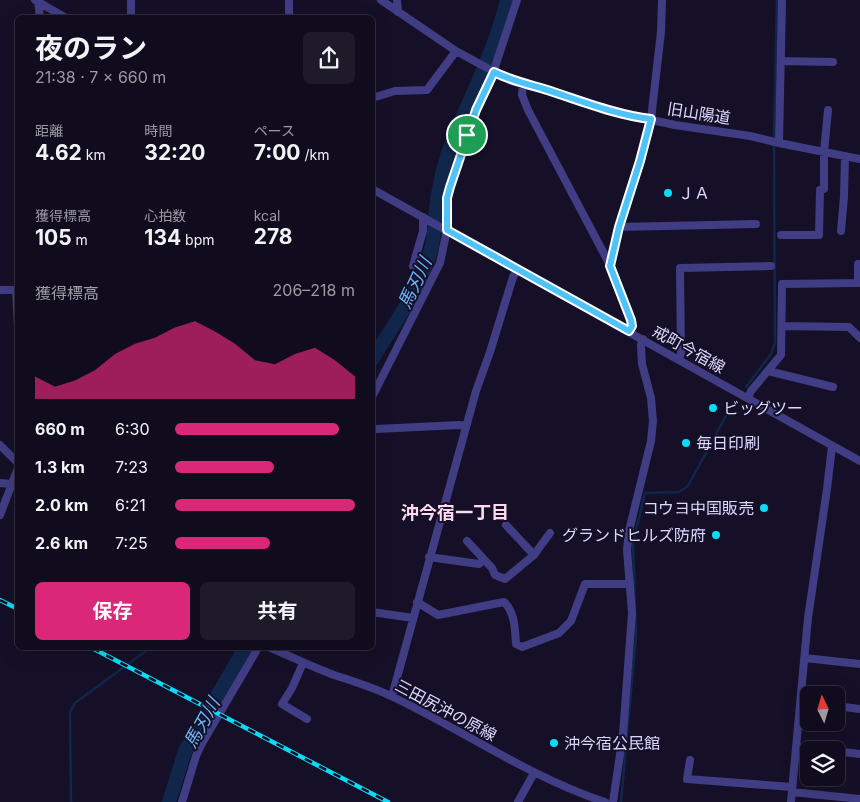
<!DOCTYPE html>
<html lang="ja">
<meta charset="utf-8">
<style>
body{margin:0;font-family:Inter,"Noto Sans JP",sans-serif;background:#1e1a2a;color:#f1f3f6;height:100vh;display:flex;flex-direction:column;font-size:19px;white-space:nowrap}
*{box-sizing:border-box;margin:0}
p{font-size:16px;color:#9c9ba4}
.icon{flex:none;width:28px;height:28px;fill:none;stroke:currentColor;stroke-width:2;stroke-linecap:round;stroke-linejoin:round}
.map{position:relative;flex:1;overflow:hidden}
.panel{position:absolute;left:15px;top:15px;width:360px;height:635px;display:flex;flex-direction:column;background:#100c1d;border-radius:8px;box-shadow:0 5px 20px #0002,0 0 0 1px #302c3b}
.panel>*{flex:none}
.needle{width:32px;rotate:355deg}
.buttons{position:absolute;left:800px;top:686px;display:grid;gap:10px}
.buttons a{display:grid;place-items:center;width:45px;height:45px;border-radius:8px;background:#100c1d;box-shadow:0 5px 20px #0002,0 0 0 1px #302c3b;font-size:25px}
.pin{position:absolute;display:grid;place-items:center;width:42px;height:42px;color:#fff;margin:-21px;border:2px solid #fff;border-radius:50%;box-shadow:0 1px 5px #0007}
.round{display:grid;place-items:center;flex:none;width:52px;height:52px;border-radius:8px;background:#1e1a2a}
.headline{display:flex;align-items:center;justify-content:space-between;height:85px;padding:0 20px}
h1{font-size:28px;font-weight:700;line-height:38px}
.figures{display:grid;grid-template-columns:repeat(3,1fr);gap:8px;height:85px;padding:5px 20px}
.figures div{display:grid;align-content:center}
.figures b{font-size:21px;font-weight:700}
.figures small{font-size:14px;font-weight:400}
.figures p{font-size:14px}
.chart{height:140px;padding:10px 20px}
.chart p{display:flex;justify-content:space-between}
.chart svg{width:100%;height:90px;margin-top:5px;fill:#db2777;opacity:.7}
.button{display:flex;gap:10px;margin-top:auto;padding:10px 20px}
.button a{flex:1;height:58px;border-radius:8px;background:#db2777;color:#fff;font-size:20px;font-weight:700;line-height:58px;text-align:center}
.button a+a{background:#1e1a2a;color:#f1f3f6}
ul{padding:0 20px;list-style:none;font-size:16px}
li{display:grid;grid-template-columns:80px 60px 1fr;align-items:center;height:38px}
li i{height:12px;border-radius:6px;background:#db2777}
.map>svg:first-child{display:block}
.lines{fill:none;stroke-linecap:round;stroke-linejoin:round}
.stream{stroke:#11264b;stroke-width:2.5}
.river{stroke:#11264b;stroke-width:14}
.minor{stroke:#413d84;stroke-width:8}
.rail-casing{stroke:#0cdbf5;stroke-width:4.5}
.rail{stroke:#151027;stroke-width:2.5;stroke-dasharray:8;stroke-linecap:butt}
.route-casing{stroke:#fff;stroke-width:10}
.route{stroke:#4fc3f7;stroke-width:6}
.poi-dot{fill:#0cdbf5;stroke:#151027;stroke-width:2}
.labels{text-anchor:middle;stroke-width:4;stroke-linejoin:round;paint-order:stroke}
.street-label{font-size:16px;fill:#dcd8fd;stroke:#151027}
.poi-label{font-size:16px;fill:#dcd8fd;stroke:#151027;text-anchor:start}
.water-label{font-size:18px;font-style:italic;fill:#6ab5f9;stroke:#151027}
.neighbourhood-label{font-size:18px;font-weight:bold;fill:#fedaf0;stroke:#151027}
</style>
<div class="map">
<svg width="860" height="802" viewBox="0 0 860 802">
<rect width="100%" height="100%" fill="#151027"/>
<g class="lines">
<path class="stream" d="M746 387 771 354 775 343 774 135 777 0
M71 802 70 712 75 703 150 648
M621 802 636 636 633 543 645 493 679 492 688 486 734 401"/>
<path class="river" d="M372 360C392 326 419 292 430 253 435 238 434 224 436 208 438 190 442 173 447 156 466 104 494 54 507 0
M169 802 185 751 245 648"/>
<path class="minor" d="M35 0 66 18
M38 0 40 18
M289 0V18
M381 0 456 51 511 81 642 118 675 125 750 136 779 143 860 159
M397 0 398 12
M131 18V0
M781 61 833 62
M523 84 522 95 528 110 610 265 631 319 632 326 629 331
M372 98 395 91 427 90 456 51
M779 143 782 0
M372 189 860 461
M619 227 756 224
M841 231 844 197 845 156
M781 235H819L820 190 824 189V152L828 110
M610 265 619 227 640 161 651 119 661 32 662 0
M413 266 423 231V217
M0 290H18
M16 290 18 328
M782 326 849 327 860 338
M679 359 681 353 680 268 771 266
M768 371 833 387
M372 397 440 263 447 230V199L450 187 476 110 493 73 517 0
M748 398 751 391 781 355 782 284 858 283V264H860
M372 427 376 429 459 425 466 426
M0 445 18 463
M0 483 11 484
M0 515 18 468
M506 525 534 555
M467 541 492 568 495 575 505 579 534 555 550 533
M429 557 479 564 484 560
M417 602 438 615 504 602C515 612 515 630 516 644L522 647 559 633 571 621 585 584H630
M372 612 413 618
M271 648C292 657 312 667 334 675 353 681 372 687 391 696 463 730 529 777 605 802
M805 658 860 664
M303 663 292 688 282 704 307 719
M392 696 476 391 490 352 513 277 518 269
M836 706 860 709
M796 747 822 750
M836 751 860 754
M690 760 687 779 792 787
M792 792 860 799
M182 802 196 756 201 745 258 648
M518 802 534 773
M613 802 623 734 632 613 627 550 629 531 651 441 653 421 651 398 642 364 641 345 643 339
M791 802 808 618 827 489 832 446"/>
<g class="rail-casing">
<path id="rail" d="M0 600 18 609
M92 648 388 802"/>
</g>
<use href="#rail" class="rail"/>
</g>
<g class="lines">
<g class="route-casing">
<path id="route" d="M494 72C510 80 527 84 544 89 579 100 615 115 651 119L640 161 619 227 610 266 631 320 632 326 629 331 447 230V198L450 187 476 110Z"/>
</g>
<use href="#route" class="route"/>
</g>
<g class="poi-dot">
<circle cx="668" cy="193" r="5"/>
<circle cx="713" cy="408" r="5"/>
<circle cx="686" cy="443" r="5"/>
<circle cx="764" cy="508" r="5"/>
<circle cx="716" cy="535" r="5"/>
<circle cx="554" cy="743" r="5"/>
</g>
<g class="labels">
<g class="street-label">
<text transform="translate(699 113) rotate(9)" y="6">旧山陽道</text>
<text transform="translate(689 349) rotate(29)" y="6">戒町今宿線</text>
<text transform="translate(446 710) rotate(28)" y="6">三田尻沖の原線</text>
</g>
<g class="poi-label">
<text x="678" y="199">ＪＡ</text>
<text x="723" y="414">ビッグツー</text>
<text x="696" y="449">毎日印刷</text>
<text x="754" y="514" text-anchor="end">コウヨ中国販売</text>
<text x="706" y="541" text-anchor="end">グランドヒルズ防府</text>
<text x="564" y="749">沖今宿公民館</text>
</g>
<g class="water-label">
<text transform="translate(415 283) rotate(-65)" y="6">馬刃川</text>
<text transform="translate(202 723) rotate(-61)" y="6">馬刃川</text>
</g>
<g class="neighbourhood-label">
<text x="455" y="519">沖今宿一丁目</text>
</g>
</g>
</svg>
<div class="buttons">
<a><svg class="needle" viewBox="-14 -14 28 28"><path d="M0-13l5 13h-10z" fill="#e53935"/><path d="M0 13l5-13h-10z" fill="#9c9ba4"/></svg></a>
<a><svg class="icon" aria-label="layers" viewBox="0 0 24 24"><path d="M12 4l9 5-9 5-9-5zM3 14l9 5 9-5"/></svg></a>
</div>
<div class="pin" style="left:467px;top:135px;background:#1e9e55"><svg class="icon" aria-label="arrive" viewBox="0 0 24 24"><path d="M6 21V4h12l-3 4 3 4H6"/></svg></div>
<section class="panel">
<div class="headline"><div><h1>夜のラン</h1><p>21:38 · 7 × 660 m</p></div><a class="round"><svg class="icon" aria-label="share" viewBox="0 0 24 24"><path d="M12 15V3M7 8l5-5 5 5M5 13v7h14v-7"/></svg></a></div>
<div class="figures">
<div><p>距離</p><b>4.62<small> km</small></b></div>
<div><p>時間</p><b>32:20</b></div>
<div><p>ペース</p><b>7:00<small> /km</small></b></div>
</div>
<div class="figures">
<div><p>獲得標高</p><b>105<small> m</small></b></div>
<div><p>心拍数</p><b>134<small> bpm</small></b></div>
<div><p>kcal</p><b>278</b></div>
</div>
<div class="chart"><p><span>獲得標高</span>206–218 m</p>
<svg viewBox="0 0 160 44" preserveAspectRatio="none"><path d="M0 44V33L10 38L20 35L30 30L40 22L50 17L60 14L70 9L80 6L90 11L100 17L110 25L120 27L130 22L140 19L150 25L160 33V44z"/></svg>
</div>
<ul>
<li><b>660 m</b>6:30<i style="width:91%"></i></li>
<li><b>1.3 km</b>7:23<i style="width:55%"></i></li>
<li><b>2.0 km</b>6:21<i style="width:100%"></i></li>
<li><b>2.6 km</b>7:25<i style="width:53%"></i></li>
</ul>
<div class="button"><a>保存</a><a>共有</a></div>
</section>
</div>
